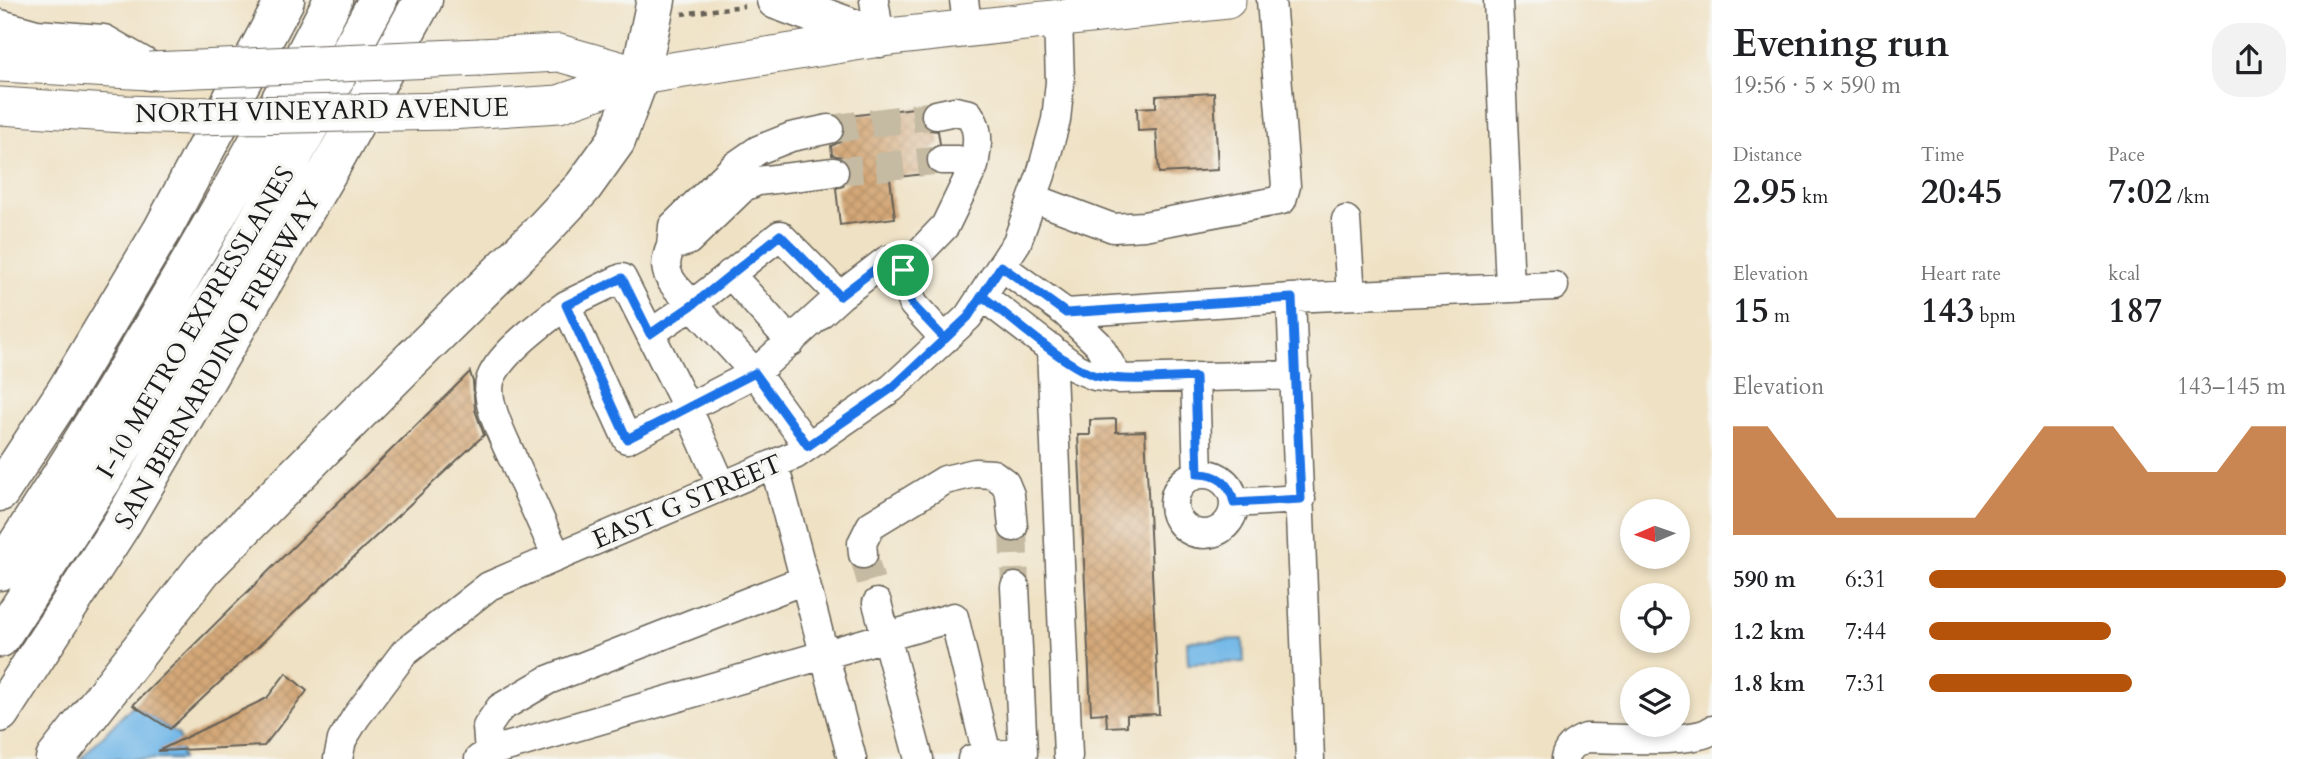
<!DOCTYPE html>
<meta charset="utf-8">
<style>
body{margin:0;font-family:Cardo,serif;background:#f2f2f2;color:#202124;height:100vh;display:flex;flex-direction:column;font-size:26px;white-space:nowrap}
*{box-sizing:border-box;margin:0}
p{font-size:23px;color:#757577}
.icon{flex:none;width:38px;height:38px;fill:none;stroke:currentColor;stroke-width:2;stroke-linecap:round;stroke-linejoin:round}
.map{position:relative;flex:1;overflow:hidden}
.sheet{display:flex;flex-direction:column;background:#fff;width:595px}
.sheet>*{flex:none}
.needle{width:46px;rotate:268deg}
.tools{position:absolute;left:1620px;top:499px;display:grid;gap:14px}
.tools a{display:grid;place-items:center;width:70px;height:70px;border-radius:50%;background:#fff;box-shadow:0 4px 10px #0003;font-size:35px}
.pin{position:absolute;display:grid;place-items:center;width:60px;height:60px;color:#fff;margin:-30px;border:4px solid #fff;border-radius:50%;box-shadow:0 2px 7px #0007}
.round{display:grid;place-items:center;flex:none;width:74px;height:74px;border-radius:28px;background:#f2f2f2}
.headline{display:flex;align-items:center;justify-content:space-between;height:119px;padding:0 21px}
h1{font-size:38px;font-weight:700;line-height:52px}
.figures{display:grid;grid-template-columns:repeat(3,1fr);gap:10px;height:119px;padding:7px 21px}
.figures div{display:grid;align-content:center}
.figures b{font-size:35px;font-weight:700}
.figures small{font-size:19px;font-weight:400}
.figures p{font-size:19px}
.chart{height:196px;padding:14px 21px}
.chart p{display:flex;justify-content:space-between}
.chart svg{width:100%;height:126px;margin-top:7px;fill:#b45309;opacity:.7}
ul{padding:0 21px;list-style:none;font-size:23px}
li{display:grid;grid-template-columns:112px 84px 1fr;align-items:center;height:52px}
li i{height:18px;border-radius:9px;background:#b45309}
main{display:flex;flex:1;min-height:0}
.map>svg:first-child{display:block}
.water{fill:#70b6e7;stroke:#466982;stroke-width:2}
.building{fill:url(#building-cross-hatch)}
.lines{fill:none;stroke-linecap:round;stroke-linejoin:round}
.minor-tunnel{stroke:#c5baa2;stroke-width:28;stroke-dasharray:28 14;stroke-linecap:butt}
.minor-casing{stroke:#666156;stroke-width:31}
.major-casing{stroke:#666156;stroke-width:39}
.highway-casing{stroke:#666156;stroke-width:41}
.path{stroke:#666156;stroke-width:4.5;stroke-dasharray:5 5;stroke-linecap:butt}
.minor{stroke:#fff;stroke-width:28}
.major{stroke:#fff;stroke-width:37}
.highway{stroke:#fff;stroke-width:38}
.major-bridge-casing{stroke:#666156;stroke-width:39;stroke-linecap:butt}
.major-bridge{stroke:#fff;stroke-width:37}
.route-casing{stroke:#fff;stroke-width:14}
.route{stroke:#1a73e8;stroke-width:9}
.labels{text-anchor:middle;stroke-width:7;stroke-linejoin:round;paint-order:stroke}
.street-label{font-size:26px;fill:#1c1c1c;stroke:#f6f6f2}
</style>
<main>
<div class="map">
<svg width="1712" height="759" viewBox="0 0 1712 759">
<defs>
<pattern id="building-cross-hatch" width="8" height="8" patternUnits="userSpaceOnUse" patternTransform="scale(1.75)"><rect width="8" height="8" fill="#d4a878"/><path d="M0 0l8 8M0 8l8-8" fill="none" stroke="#b59067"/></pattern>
</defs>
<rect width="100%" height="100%" fill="#f6f6f2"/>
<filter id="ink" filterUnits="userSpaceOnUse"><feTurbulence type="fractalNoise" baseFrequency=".0143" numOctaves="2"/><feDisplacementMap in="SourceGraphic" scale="14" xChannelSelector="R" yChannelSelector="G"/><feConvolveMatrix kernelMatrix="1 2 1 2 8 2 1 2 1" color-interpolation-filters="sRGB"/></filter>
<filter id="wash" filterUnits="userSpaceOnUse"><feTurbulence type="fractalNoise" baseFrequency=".00686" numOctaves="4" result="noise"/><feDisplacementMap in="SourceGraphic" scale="28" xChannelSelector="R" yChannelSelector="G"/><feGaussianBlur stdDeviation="1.57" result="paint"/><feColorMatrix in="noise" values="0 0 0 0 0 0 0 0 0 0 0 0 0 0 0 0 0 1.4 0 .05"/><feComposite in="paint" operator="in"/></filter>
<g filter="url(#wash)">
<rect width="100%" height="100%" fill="#efe1c3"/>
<path class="water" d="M1243 639 1244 662 1188 664 1187 641Z
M133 705 179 735 182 759H80Z"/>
<g id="blocks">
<path class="building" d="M1214 93 1218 170 1159 173 1156 130 1138 131 1137 108 1156 107V96Z
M922 107 920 118 923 126 930 130 938 131 940 144 928 151 925 159 927 168 932 173 890 178 895 218 840 225 836 188 843 186 849 179 850 169 847 162 841 157 832 155 831 146 840 142 844 135 845 126 841 117Z
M470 372 473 382 475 410 484 435 170 729 133 705Z
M1116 419V432L1145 431 1159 714 1127 715V726L1107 727 1106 713 1091 714 1078 435H1090V420Z
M286 673 307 691 264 746 158 751 267 698Z"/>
</g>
</g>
<g filter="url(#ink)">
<use href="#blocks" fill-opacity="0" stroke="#666156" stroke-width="2"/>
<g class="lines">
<path class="minor-tunnel" d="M829 129 936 115
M834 172 942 160
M1013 527 1015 587
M863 554 877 603"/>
<g class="minor-casing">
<path id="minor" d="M874 0 880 38
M964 0 968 30
M1498 0 1510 288
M936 115 955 111 969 114C981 131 977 146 974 166
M1033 198 1113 228 1144 226 1282 200 1286 186 1271 0
M1346 220 1351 295
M671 246 673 226 735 166 758 150 791 137 829 129
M1001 266 1066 313 1098 344 1119 379
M903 270 945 226 974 166 958 160H942
M730 274 791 342
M840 296 887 260 903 270 913 304 945 339
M982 296 1076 368 1095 376 1119 379 1296 375
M1291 298 1310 759
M1066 313 1291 298 1554 286
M650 334 693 304 780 235 840 296 755 373 627 439 566 305 622 278 687 407 722 486
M1051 348 1068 756
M1195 377 1198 474
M808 446 755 373 675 286C664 272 664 263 671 246L688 241 744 187 758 181 834 172
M512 457C503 437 483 399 491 378 501 353 544 321 566 305
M774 464 852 759
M516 466 557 557
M1174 504a30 30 0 1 1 60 0a30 30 0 1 1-60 0Z
M1234 503 1301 499
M863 554 862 543 871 525 945 480 975 473 993 474 1005 483 1010 495 1013 527
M877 603 919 759
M489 752 487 727 500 708 548 680 804 580
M338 759 342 740 356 717 404 653 489 586 795 455 892 388 968 317 1017 242 1041 175 1056 120 1060 82 1058 18
M479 759 489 752 954 617 987 755
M972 759 987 755 1023 753 1015 587
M1565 759C1567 748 1575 742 1586 738 1612 738 1694 744 1712 730"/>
</g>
<g class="major-casing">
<path id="major" d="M480 57 559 53 640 76
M0 63 150 71
M0 106 124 114
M449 111 559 104 640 76 880 38 1227 0"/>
</g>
<g class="highway-casing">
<path id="highway" d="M776 0 880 38
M0 29 36 39 103 44 150 71
M0 492 66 391 163 229 285 0
M0 571C120 387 233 196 333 0
M0 638 101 482 232 268 378 0
M0 713 121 525 330 168 423 0
M55 759 203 569 409 362 538 235 583 187 616 141 640 76 656 0"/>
</g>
<path class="path" d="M682 14 744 6"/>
<use href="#minor" class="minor"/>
<use href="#major" class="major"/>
<use href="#highway" class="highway"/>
<g class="major-bridge-casing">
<path id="major-bridge" d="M150 71 480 57
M124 114 193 116 449 111"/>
</g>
<use href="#major-bridge" class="major-bridge"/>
</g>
</g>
<g class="lines" filter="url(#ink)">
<g class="route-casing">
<path id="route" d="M903 270 887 260 840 296 780 235 694 304 650 334 622 278 566 305 627 439 755 373 808 446 892 388 968 317 982 296C1008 315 1069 370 1097 376 1129 382 1163 378 1195 377L1198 474C1218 474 1230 483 1234 503L1301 499 1292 298 1066 313 1001 266 968 317 945 339 912 304 903 270"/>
</g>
<use href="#route" class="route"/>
</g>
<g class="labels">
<g class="street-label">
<text transform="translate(322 110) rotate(-1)" y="9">NORTH VINEYARD AVENUE</text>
<text transform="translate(195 322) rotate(-59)" y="9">I-10 METRO EXPRESSLANES</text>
<text transform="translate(217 360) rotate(-60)" y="9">SAN BERNARDINO FREEWAY</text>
<text transform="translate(687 501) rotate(-23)" y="9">EAST G STREET</text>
</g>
</g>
</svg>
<div class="tools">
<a><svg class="needle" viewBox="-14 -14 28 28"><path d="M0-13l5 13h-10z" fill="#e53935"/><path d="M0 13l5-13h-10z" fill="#757577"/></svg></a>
<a><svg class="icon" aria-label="locate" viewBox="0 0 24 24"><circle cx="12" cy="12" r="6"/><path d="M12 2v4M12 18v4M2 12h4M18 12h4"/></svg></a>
<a><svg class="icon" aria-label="layers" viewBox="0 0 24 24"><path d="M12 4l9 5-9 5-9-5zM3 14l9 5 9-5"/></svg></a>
</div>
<div class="pin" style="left:903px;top:270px;background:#1e9e55"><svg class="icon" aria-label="arrive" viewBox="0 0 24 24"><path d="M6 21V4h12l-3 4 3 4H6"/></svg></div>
</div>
<section class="sheet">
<div class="headline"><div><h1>Evening run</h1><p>19:56 · 5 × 590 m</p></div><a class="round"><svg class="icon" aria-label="share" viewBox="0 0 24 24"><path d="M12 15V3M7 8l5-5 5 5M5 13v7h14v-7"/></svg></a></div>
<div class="figures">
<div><p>Distance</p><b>2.95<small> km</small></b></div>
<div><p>Time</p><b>20:45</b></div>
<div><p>Pace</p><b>7:02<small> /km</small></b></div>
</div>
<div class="figures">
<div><p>Elevation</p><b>15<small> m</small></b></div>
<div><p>Heart rate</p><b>143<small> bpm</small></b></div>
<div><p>kcal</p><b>187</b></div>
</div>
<div class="chart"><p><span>Elevation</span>143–145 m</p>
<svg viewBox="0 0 160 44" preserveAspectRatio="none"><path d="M0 44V6L10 6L20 22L30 38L40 38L50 38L60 38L70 38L80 22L90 6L100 6L110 6L120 22L130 22L140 22L150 6L160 6V44z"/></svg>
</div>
<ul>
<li><b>590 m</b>6:31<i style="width:100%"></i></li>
<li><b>1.2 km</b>7:44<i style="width:51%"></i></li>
<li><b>1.8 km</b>7:31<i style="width:57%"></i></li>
</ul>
</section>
</main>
